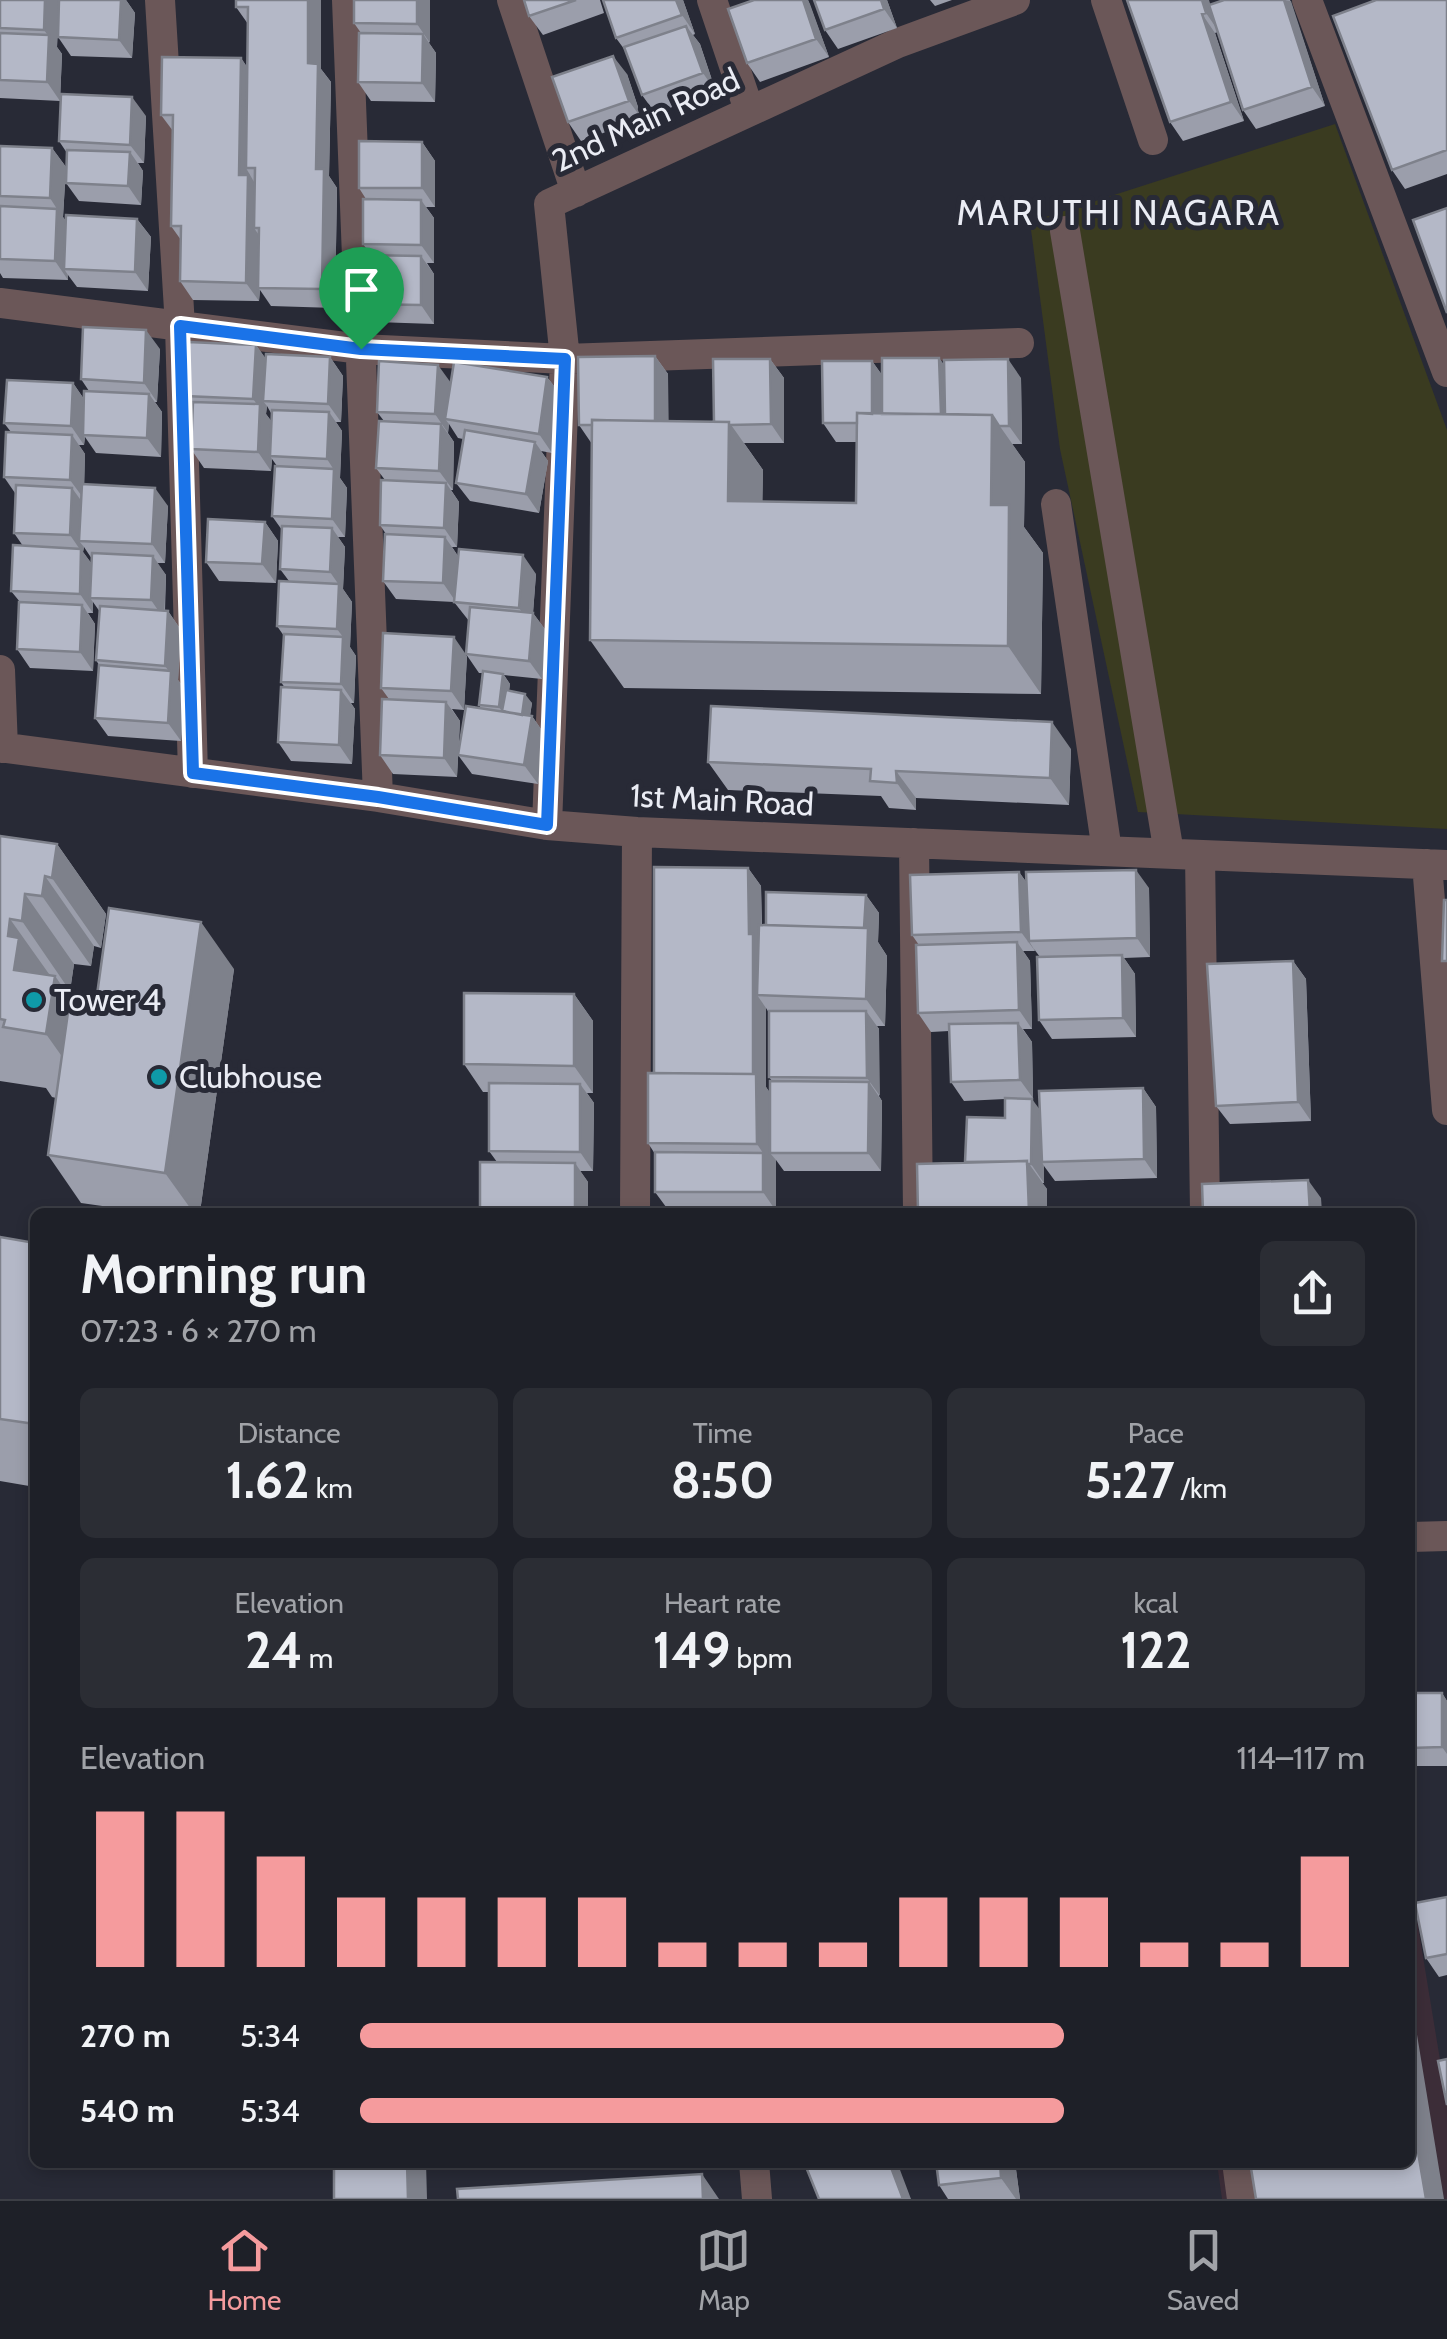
<!DOCTYPE html>
<meta charset="utf-8">
<style>
body{margin:0;font-family:Cabin,sans-serif;background:#2b2d34;color:#f1f3f6;height:100vh;display:flex;flex-direction:column;font-size:38px;white-space:nowrap}
*{box-sizing:border-box;margin:0}
p{font-size:32px;color:#a1a3a8}
.icon{flex:none;width:55px;height:55px;fill:none;stroke:currentColor;stroke-width:2;stroke-linecap:round;stroke-linejoin:round}
.map{position:relative;flex:1;overflow:hidden}
.panel{position:absolute;left:30px;top:1208px;width:1385px;height:960px;display:flex;flex-direction:column;background:#1e2028;border-radius:15px;box-shadow:0 5px 15px #0003,0 0 0 2px #3c3e45}
.panel>*{flex:none}
.pin{position:absolute;display:grid;place-items:center;width:85px;height:85px;color:#fff;margin:-102px -42px;border-radius:50% 50% 50% 0;rotate:-45deg;box-shadow:0 0 10px #0007}
.pin .icon{rotate:45deg}
.round{display:grid;place-items:center;flex:none;width:105px;height:105px;border-radius:15px;background:#2b2d34}
.summary{display:flex;align-items:center;justify-content:space-between;height:170px;padding:0 50px}
h1{font-size:55px;font-weight:700;line-height:75px}
.stats{display:grid;grid-template-columns:repeat(3,1fr);gap:15px;height:170px;padding:10px 50px}
.stats div{display:grid;align-content:center;border-radius:15px;background:#2b2d34;text-align:center}
.stats b{font-size:50px;font-weight:700}
.stats small{font-size:28px;font-weight:400}
.stats p{font-size:28px}
.chart{height:280px;padding:20px 50px}
.chart p{display:flex;justify-content:space-between}
.chart svg{width:100%;height:180px;margin-top:10px;stroke:#f59b9d;stroke-width:6}
ul{padding:0 50px;list-style:none;font-size:32px}
li{display:grid;grid-template-columns:160px 120px 1fr;align-items:center;height:75px}
li i{height:25px;border-radius:12px;background:#f59b9d}
.dock{display:flex;justify-content:space-around;align-items:center;height:140px;border-top:2px solid #3c3e45;background:#1e2028;font-size:28px;color:#a1a3a8}
.dock a{display:grid;justify-items:center;gap:5px}
.dock .active{color:#f59b9d}
.map>svg:first-child{display:block}
.commercial{fill:#3c2d38}
.green{fill:#3a3b20}
.lines{fill:none;stroke-linecap:round;stroke-linejoin:round}
.minor{stroke:#6b5758;stroke-width:30}
.wall{fill:#9b9eab;fill-rule:evenodd}
.shaded-wall{fill:#7e818b}
.building{fill:#b4b8c7;stroke:#7e818b;stroke-width:2.5}
.route-casing{stroke:#fff;stroke-width:20}
.route{stroke:#1a73e8;stroke-width:12}
.culture-dot{fill:#0f9aa8;stroke:#282a36;stroke-width:4}
.labels{text-anchor:middle;stroke-width:10;stroke-linejoin:round;paint-order:stroke}
.street-label{font-size:32px;fill:#eaecf4;stroke:#282a36}
.poi-label{font-size:32px;fill:#eaecf4;stroke:#282a36;text-anchor:start}
.neighbourhood-label{font-size:35px;letter-spacing:2.5px;fill:#eaecf4;stroke:#282a36}
</style>
<div class="map">
<svg width="1447" height="2199" viewBox="0 0 1447 2199">
<rect width="100%" height="100%" fill="#282a36"/>
<path class="commercial" d="M1410 1878 1447 2102V2199H1222L1217 2163 1410 2162Z"/>
<path class="green" d="M1335 124 1447 430V829L1138 812 1060 449 1030 222Z"/>
<g class="lines">
<path class="minor" d="M160 0 180 326 193 773
M347 0 378 797
M512 0 576 192
M712 0 749 110
M1106 0 1153 140
M1307 0 1447 372
M1065 231 1169 853
M0 303 361 349 565 359 1019 343
M1056 504 1107 851
M0 670 3 748
M0 747 378 797 547 825 637 832 1447 865
M547 825 565 359 549 204 898 43 1015 0
M914 843 918 1212
M1200 855 1205 1212
M1427 864 1447 1110
M635 1212 637 832
M1410 1537 1447 1536
M754 2162 757 2199
M1237 2162 1242 2199"/>
</g>
<path class="wall" d="M0 0H59L57 47 62 54 60 101 0 98Z
M59 0H128H126L135 13 132 58 71 56 58 37Z
M321 0V69L331 82 329 176 337 188 335 308 271 306 260 290 259 301 193 300 180 281 181 240 171 226 173 131 161 115 241 58 247 67 248 24 236 7Z
M430 0 429 43 436 53 435 102 371 101 358 82 361 33 354 23Z
M524 0H600L604 13 543 35 529 16Z
M603 0H683L695 34 693 35 700 44 716 92 655 113 642 95 627 53 616 38Z
M754 0H808L829 57 760 82 747 63Z
M814 0H887L897 28 838 49 825 30Z
M930 0H952L935 6Z
M1127 0 1210 5 1224 0H1290L1325 106 1256 129 1243 110 1218 32 1215 33 1244 121 1183 141 1170 122Z
M1447 0V174L1405 189 1392 170Z
M627 74 642 119 581 141 568 122Z
M146 116 144 163H138L143 171 141 205 79 201 66 183 67 153 59 141Z
M422 142 435 161V207H426L434 218V263H427L434 274V324L376 322 363 304 371 255 363 244 366 199 359 188Z
M0 146 52 148 66 167 63 217 65 220 137 219 151 237 148 291 77 287 68 275V280L3 278 0 273Z
M256 345 265 358 330 357 343 376 341 422H336L342 431 340 478 347 488 345 537H338L345 547 343 589 352 602 350 647 356 656 354 703H351L355 709 352 764 291 761 278 742 285 688 281 682 284 636 277 626 289 581 280 569 282 530 272 516 277 466 272 459 271 471 204 468 191 449 193 407 185 396ZM267 406 271 413V421L266 414Z
M160 349 157 402H155L162 412 161 457 96 453 85 437 84 445H79L85 454 84 484 168 506 165 563H157L166 575 165 611H168L181 630 178 680 185 689 181 741 108 736 95 718 99 665 96 660 100 612 93 602V613H88L95 624 93 671 30 668 17 649 20 602 11 591 23 546 14 533 15 493 4 477 11 432 4 423 73 383 84 399 89 391 81 379ZM84 547 92 559 91 563 83 552Z
M655 356 668 374V421L714 422 770 359 784 378V443H744L763 470 762 502 856 503 857 442H836L823 423 872 361 882 375 939 358 944 365 1021 378 1022 444H1012L1025 462 1024 527 1043 553 1041 694 624 688 590 640 592 444 579 425Z
M547 377 561 395 552 453 541 451 548 461 539 513 470 501 456 483 463 439 458 438 449 424 448 433 454 442 453 490H451L459 502 457 547H452L458 556 536 574 533 613 547 632 542 679 504 675 510 684 509 691 532 703 530 716H532L545 735 538 784 472 774 458 755 481 708 479 705 483 673H479L466 654 469 621 454 602 396 599 383 581 386 534 380 525 385 480 376 468 384 421 377 412 450 383Z
M265 522 278 541 276 583 219 581 206 562Z
M467 656 464 710 452 709 460 721 457 777 393 774 380 755 389 699 381 688Z
M1071 749 1069 805 916 798V810L889 808 881 796 728 790 708 762Z
M0 836 57 844 106 914 101 948 94 946 91 966 74 964 70 991 65 990 70 998 96 1002 234 969 200 1212H145L81 1203 48 1155 56 1098 52 1097 46 1088 0 1081Z
M748 868 761 886 762 925H766L866 895 879 913 878 942 887 956 885 1026H877L879 1029V1096L882 1101 881 1171H784L776 1160V1211H669L655 1192V1154L648 1143 654 1073ZM766 1008 769 1013V1077L772 1081 770 1093 766 1087Z
M1019 872 1027 883 1149 888 1150 957 1124 958 1135 974 1136 1037 1052 1039 1039 1020 1040 957 1034 949 1035 951H1023L1030 961 1032 1029H1023L1032 1042 1033 1098 1024 1099 1040 1110 1143 1088 1156 1107 1157 1178 1055 1181 1044 1166V1183H1042L1047 1189 965 1162 1005 1118V1099L964 1101 951 1082 949 1031 931 1032 918 1013 919 945 912 935Z
M1293 961 1306 979 1311 1121 1230 1124 1216 1106Z
M574 994 593 1021V1093H587L594 1103 593 1171H580L588 1182 497 1162 489 1151V1092H483L464 1064Z
M0 1237 35 1243V1487L0 1481Z
M1410 1693H1442L1447 1701V1766H1410Z
M1447 1897V1975L1439 1977 1426 1958Z
M936 2162H1015L1020 2199H948L939 2185Z"/>
<path class="shaded-wall" d="M45 0H59L57 47 62 54 60 101 47 82 49 37 44 30Z
M121 0H126L135 13 132 58 119 40Z
M308 0H321V69L331 82 329 176 337 188 335 308 322 289 308 63Z
M417 0H430V43L417 24Z
M676 0H683L695 34 682 15Z
M803 0H808L810 4 829 57 816 39Z
M881 0H887L897 28 884 9Z
M1202 0H1209L1219 32 1206 13Z
M1284 0 1291 1 1325 106 1312 87Z
M1202 14 1215 33 1244 121 1231 102Z
M686 26 700 44 716 92 703 73Z
M423 34 436 53 435 102 422 83Z
M613 56 627 74 642 119 629 101Z
M241 58 254 77 246 168 261 194 259 228H254L261 238 258 288 260 290 259 301 246 283 239 175Z
M132 97 146 116 144 163 130 145Z
M422 142 435 161V207L422 188Z
M52 148 66 167 63 217 71 228 64 269 68 275V280L55 261 57 209 50 198Z
M130 152 143 171 141 205 128 186Z
M421 200 434 218V263L421 245Z
M137 219 151 237 148 291 135 272Z
M421 256 434 274V324L421 305Z
M146 330 160 349 157 402 144 383Z
M256 345 269 363 263 401 267 406 266 414 273 423 270 456 272 459 271 471 258 452 260 408 253 399Z
M655 356 668 374 669 443 655 424Z
M330 357 343 376 341 422 328 404Z
M939 358 952 376 954 426 941 421Z
M770 359 784 378V443L771 424Z
M1008 359 1021 378 1022 444 1009 426Z
M872 361 885 379V422L873 423Z
M438 365 451 383 445 419 449 424 448 433 435 414Z
M547 377 561 395 552 453 539 434Z
M73 383 86 402 83 435 85 437 84 445 71 426Z
M149 394 162 412 161 457 147 438Z
M329 412 342 431 340 478 347 488 345 537 332 519 334 470 327 459Z
M992 415 1025 462 1024 527 1043 553 1041 694 1008 646 991 505Z
M729 422 763 470 762 549 728 501Z
M441 424 454 442 453 490 439 471Z
M72 435 85 454 84 499 70 480Z
M535 442 548 461 539 513 526 494Z
M446 483 459 502 457 547 444 528Z
M72 488 85 506 79 541 84 547 83 552 95 568 90 598 93 602V613L80 594 81 551 70 535Z
M155 488 168 506 165 563 152 544Z
M265 522 278 541 276 583 262 564Z
M332 528 345 547 343 589 352 602 350 647 356 656 354 703 341 684 343 637 337 629 339 585 330 572Z
M445 537 458 556 456 602 443 583Z
M523 555 536 574 532 626 533 613 547 632 542 679 529 661 532 626 519 608Z
M153 556 166 575 164 619 151 600Z
M82 605 95 624 93 671 80 652Z
M168 611 181 630 178 680 185 689 181 741 168 723 171 674 165 666Z
M454 637 467 656 464 710 451 691Z
M503 674 510 684 505 716 499 707Z
M341 690 355 709 352 764 339 745Z
M525 694 532 703 528 727 521 717Z
M446 702 460 721 457 777 444 758Z
M532 716 545 735 538 784 524 765Z
M1052 722 1071 749 1069 805 1050 778Z
M896 771 916 798V810L897 783Z
M57 844 106 914 101 948 52 878Z
M748 868 761 886 762 947 757 995 766 1008V1087L776 1101 770 1153 776 1160V1211L763 1192V1153L757 1144 753 1082Z
M1136 870 1149 888 1150 957 1137 938Z
M1019 872 1032 890 1029 941 1035 951 1021 932Z
M45 876 94 946 91 966 42 896Z
M25 894 74 964 70 991 22 921Z
M866 895 879 913 878 942 887 956 885 1026 866 999 864 930Z
M10 919 54 981 55 976 104 1046 95 1103 46 1034 14 970 8 936Z
M201 922 234 969 200 1212H193L165 1173Z
M1017 942 1030 961 1032 1029 1019 1010Z
M1122 955 1135 974 1136 1037 1123 1018Z
M1293 961 1306 979 1311 1121 1298 1102Z
M574 994 593 1021V1093L574 1066Z
M866 1011 879 1029 880 1096 867 1078Z
M1018 1023 1032 1042 1033 1098 1020 1080Z
M869 1082 882 1101 881 1171 868 1153Z
M580 1084 594 1103 593 1171 580 1152Z
M1143 1088 1156 1107 1157 1178 1144 1159Z
M1032 1099 1046 1118 1042 1162 1044 1166V1183L1031 1164Z
M1027 1161 1047 1189V1212H1029Z
M575 1163 588 1182V1212H575Z
M1308 1180 1321 1198 1322 1212H1310Z
M1442 1693 1447 1701V1754L1442 1747Z
M1410 1992 1444 2199H1426L1410 2105Z
M407 2162H426L427 2199H408Z
M889 2162H897L911 2199H903Z
M1000 2162H1015L1020 2199H1016L1001 2178Z
M702 2174 719 2199H703Z"/>
<path class="building" d="M0 0H45L44 30 0 28Z
M59 0H121L119 40 58 37Z
M236 0H308V63L318 64 316 169H324L322 289 258 288 259 228H254L255 168H246L248 7H236Z
M354 0H417V24L354 23Z
M524 0H576L529 16Z
M603 0H676L682 15 616 38Z
M754 0H803L816 39 747 63 728 9Z
M814 0H881L884 9 825 30Z
M1127 0H1202L1206 13 1202 14 1231 102 1170 122Z
M1224 0H1284L1312 87 1243 110 1209 5Z
M1376 0H1447V150L1392 170 1333 16Z
M686 26 703 73 642 95 624 47Z
M0 33 49 35 47 82 0 80Z
M359 33 423 34 422 83 358 82Z
M613 56 629 101 568 122 552 77Z
M162 57 241 58 239 175H248L246 283 180 281 181 226H171L173 115H161Z
M61 94 132 97 130 145 59 141Z
M359 141 422 142V188H359Z
M0 146 52 148 50 198 0 196Z
M67 150 130 152 128 186 66 183Z
M363 199 421 200V245L363 244Z
M0 206 57 209 55 261 0 259Z
M1447 208V313L1413 220Z
M66 215 137 219 135 272 64 269Z
M363 255 421 256V305L363 304Z
M83 327 146 330 144 383 81 379Z
M188 342 256 345 253 399 185 396Z
M266 354 330 357 328 404 263 401Z
M655 356V421L592 420V425H579L578 357Z
M882 358H939L941 414H882Z
M713 359H770L771 424 729 425V422H714Z
M1008 359 1009 426H999L992 415 945 414 944 360Z
M379 361 438 365 435 414 377 412Z
M822 361H872V414L857 413V423H823Z
M454 362 547 377 539 434 445 419Z
M7 380 73 383 71 426 4 423Z
M84 391 149 394 147 438 83 435Z
M193 402 260 404 258 452 191 449Z
M272 410 329 412 327 459 270 456Z
M857 413 992 415 991 505H1009L1008 646 590 640 592 420 729 422 728 501 856 503Z
M379 421 441 424 439 471 376 468Z
M465 430 535 442 526 494 456 483Z
M6 432 72 435 70 480 4 477Z
M275 466 334 469 332 519 272 516Z
M381 480 446 483 444 528 380 525Z
M82 484 155 488 152 544 79 541Z
M16 485 72 488 70 535 14 533Z
M208 519 265 522 262 564 206 562Z
M282 526 332 528 330 572 280 569Z
M385 534 445 537 443 583 383 581Z
M13 545 81 549 80 594 11 591Z
M459 549 523 555 519 608 454 602Z
M92 553 153 556 151 600 90 598Z
M279 581 339 584 337 629 277 626Z
M19 602 82 605 80 652 17 649Z
M100 606 168 611 165 666 96 660Z
M470 607 533 613 529 661 466 654Z
M383 633 454 637 451 691 381 688Z
M284 634 343 637 341 684 281 682Z
M99 665 171 671 168 723 95 718Z
M483 671 503 674 499 707 479 705Z
M281 687 341 690 339 745 278 742Z
M506 690 525 694 522 715 502 711Z
M382 699 446 702 444 758 380 755Z
M466 706 532 716 524 765 458 755Z
M711 706 1052 722 1050 778 896 771 897 783 870 781 871 769 708 762Z
M0 836 57 844 52 878 45 876 42 896 25 894 22 921 10 919 8 936 19 938 14 970 55 976 46 1034 3 1027 5 1020 0 1019Z
M654 867 748 868 749 934H753V1074L654 1073Z
M1136 870 1137 938 1029 941 1026 872Z
M1019 872 1021 932 912 935 910 875Z
M766 892 866 895 864 928 766 925Z
M1444 900H1447V961H1442Z
M109 908 201 922 165 1173 48 1155 70 998 96 1002Z
M759 925 868 928 866 999 757 995Z
M1017 942 1019 1010 918 1013 916 945Z
M1122 955 1123 1018 1039 1020 1037 957Z
M1293 961 1298 1102 1216 1106 1207 964Z
M464 993 574 994V1066L464 1064Z
M769 1011H866L867 1078 769 1077Z
M1018 1023 1020 1080 951 1082 949 1024Z
M648 1073 756 1074 757 1144 648 1143Z
M770 1081 869 1082 868 1153H770Z
M489 1083 580 1084V1152L489 1151Z
M1143 1088 1144 1159 1042 1162 1039 1091Z
M1005 1098 1032 1099 1031 1164H1027V1161L965 1162 967 1117 1005 1118Z
M655 1152 763 1153V1192H655Z
M1027 1161 1029 1212H918L917 1164Z
M480 1162 575 1163V1212H480Z
M1308 1180 1310 1212H1203L1202 1184Z
M0 1237 35 1243V1424L0 1419Z
M1410 1693H1442V1747L1410 1748Z
M1447 1897V1954L1426 1958 1415 1903Z
M1447 2059V2105L1438 2061Z
M1410 2105 1426 2199H1256L1250 2162H1410Z
M334 2162H407L408 2199H334Z
M804 2162H889L903 2199H819Z
M936 2162H1000L1001 2178 939 2185Z
M702 2174 703 2199H458L457 2189Z"/>
<g class="lines">
<g class="route-casing">
<path id="route" d="M180 326 361 349 565 359 547 825 378 797 193 773Z"/>
</g>
<use href="#route" class="route"/>
</g>
<g class="culture-dot">
<circle cx="34" cy="1000" r="10"/>
<circle cx="159" cy="1077" r="10"/>
</g>
<g class="labels">
<g class="street-label">
<text transform="translate(646 120) rotate(-25)" y="11">2nd Main Road</text>
<text transform="translate(722 800) rotate(3)" y="11">1st Main Road</text>
</g>
<g class="poi-label">
<text x="54" y="1011">Tower 4</text>
<text x="179" y="1088">Clubhouse</text>
</g>
<g class="neighbourhood-label">
<text x="1119" y="225">MARUTHI NAGARA</text>
</g>
</g>
</svg>
<div class="pin" style="left:361px;top:349px;background:#1e9e55"><svg class="icon" aria-label="arrive" viewBox="0 0 24 24"><path d="M6 21V4h12l-3 4 3 4H6"/></svg></div>
<section class="panel">
<div class="summary"><div><h1>Morning run</h1><p>07:23 · 6 × 270 m</p></div><a class="round"><svg class="icon" aria-label="share" viewBox="0 0 24 24"><path d="M12 15V3M7 8l5-5 5 5M5 13v7h14v-7"/></svg></a></div>
<div class="stats">
<div><p>Distance</p><b>1.62<small> km</small></b></div>
<div><p>Time</p><b>8:50</b></div>
<div><p>Pace</p><b>5:27<small> /km</small></b></div>
</div>
<div class="stats">
<div><p>Elevation</p><b>24<small> m</small></b></div>
<div><p>Heart rate</p><b>149<small> bpm</small></b></div>
<div><p>kcal</p><b>122</b></div>
</div>
<div class="chart"><p><span>Elevation</span>114–117 m</p>
<svg viewBox="0 0 160 44" preserveAspectRatio="none"><path d="M5 44V6M15 44V6M25 44V17M35 44V27M45 44V27M55 44V27M65 44V27M75 44V38M85 44V38M95 44V38M105 44V27M115 44V27M125 44V27M135 44V38M145 44V38M155 44V17"/></svg>
</div>
<ul>
<li><b>270 m</b>5:34<i style="width:70%"></i></li>
<li><b>540 m</b>5:34<i style="width:70%"></i></li>
</ul>
</section>
</div>
<nav class="dock">
<a class="active"><svg class="icon" aria-label="home" viewBox="0 0 24 24"><path d="M3 11l9-7 9 7M6 9v11h12V9"/></svg>Home</a>
<a><svg class="icon" aria-label="map" viewBox="0 0 24 24"><path d="M3 6l6-2 6 2 6-2v14l-6 2-6-2-6 2zM9 4v14M15 6v14"/></svg>Map</a>
<a><svg class="icon" aria-label="saved" viewBox="0 0 24 24"><path d="M7 4h10v16l-5-4-5 4z"/></svg>Saved</a>
</nav>
